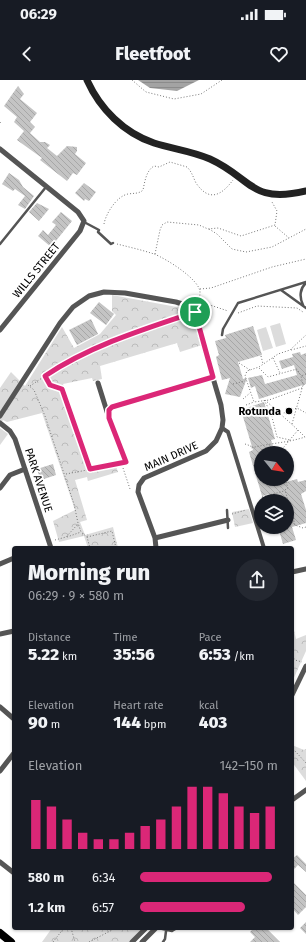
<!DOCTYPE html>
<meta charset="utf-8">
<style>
body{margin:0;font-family:"Fira Sans",sans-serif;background:#242831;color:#f1f3f6;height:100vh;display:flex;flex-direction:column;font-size:15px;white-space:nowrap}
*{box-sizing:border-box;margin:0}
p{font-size:13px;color:#9ea1a6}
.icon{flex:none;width:22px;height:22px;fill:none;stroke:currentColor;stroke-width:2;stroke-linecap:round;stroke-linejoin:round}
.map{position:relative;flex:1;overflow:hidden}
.side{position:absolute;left:12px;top:466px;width:282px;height:384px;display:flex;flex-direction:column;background:#171b24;border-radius:4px;box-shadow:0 1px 3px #0004}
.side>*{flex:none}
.needle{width:26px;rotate:120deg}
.tools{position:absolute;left:254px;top:366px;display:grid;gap:8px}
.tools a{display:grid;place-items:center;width:40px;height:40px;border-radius:50%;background:#171b24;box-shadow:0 1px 3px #0004;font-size:20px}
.pin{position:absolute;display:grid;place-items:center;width:34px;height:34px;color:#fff;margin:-17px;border:2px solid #fff;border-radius:50%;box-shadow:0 1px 4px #0007}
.round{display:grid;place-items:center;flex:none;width:42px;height:42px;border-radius:21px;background:#242831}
.head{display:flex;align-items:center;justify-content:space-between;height:68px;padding:0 16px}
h1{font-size:22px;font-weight:800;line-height:30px}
.metrics{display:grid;grid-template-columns:repeat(3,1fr);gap:6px;height:68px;padding:4px 16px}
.metrics div{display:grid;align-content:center}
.metrics b{font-size:17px;font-weight:800}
.metrics small{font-size:11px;font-weight:400}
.metrics p{font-size:11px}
.chart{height:112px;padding:8px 16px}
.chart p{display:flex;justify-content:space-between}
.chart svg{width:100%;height:72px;margin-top:4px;stroke:#db2777;stroke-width:6}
ul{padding:0 16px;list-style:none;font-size:13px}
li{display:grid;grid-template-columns:64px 48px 1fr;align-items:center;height:30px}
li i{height:10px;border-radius:5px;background:#db2777}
.status{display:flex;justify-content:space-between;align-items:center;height:28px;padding:0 20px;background:#171b24;direction:ltr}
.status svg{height:11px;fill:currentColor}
header{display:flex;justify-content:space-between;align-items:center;height:52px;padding:0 16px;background:#171b24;font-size:18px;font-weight:800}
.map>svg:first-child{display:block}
.green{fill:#dcdcdc}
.forest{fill:url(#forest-crowns)}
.water{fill:url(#water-rules)}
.building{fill:url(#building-back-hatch)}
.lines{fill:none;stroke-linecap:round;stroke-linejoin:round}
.path{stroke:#777;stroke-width:1;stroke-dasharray:1 2;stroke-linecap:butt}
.service{stroke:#555;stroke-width:2.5}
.pedestrian{stroke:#555;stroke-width:4}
.minor{stroke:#555;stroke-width:5}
.secondary{stroke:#222;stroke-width:7}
.primary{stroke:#000;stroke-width:8}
.route-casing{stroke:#fff;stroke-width:8}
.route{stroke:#db2777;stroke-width:5}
.poi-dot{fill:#000;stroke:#fff;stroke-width:1.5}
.labels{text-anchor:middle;stroke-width:3.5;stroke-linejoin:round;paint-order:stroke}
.street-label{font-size:11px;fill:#000;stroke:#fff}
.poi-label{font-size:11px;font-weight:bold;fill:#000;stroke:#fff;text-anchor:end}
</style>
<div class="status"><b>06:29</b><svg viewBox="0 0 49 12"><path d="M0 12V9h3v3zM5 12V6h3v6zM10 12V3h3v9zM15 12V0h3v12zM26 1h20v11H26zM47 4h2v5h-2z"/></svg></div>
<header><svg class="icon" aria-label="back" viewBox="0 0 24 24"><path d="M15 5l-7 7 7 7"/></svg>Fleetfoot<svg class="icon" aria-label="heart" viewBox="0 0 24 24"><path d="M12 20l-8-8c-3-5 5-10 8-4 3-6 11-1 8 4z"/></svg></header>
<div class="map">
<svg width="306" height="862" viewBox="0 0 306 862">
<defs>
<pattern id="forest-crowns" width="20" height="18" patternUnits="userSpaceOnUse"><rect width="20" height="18" fill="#dcdcdc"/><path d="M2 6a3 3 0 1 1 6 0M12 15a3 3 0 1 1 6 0" fill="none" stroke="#bbb"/></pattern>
<pattern id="water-rules" width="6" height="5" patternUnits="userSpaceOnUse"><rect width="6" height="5" fill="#a3a3a3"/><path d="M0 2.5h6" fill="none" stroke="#8b8b8b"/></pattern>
<pattern id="building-back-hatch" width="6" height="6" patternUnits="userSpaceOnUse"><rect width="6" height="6" fill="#c4c4c4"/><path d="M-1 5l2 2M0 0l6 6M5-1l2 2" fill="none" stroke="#a7a7a7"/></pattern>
</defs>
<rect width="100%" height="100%" fill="#fff"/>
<path class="green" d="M280 243 286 264 276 267 270 246Z
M266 247 273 268 263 271 257 250Z"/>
<path class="forest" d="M112 215 177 227 192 232 202 265 180 272 177 263 100 286 102 299 93 301 92 298 63 304 91 388 115 383 118 392 88 401 87 397 75 400 87 440 80 442 85 455 113 447 118 468H88L84 456 59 462 53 441 75 430 42 333 7 342 3 340 0 344V308L11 292 25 306 62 247 74 268 100 254 116 235 112 231Z
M0 348 8 354 0 365Z
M249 429 253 443 235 447 232 432Z
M292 542 296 559 306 555V571L292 602Z
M292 665 304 670 306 669V701L292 682Z
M52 848H144L130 862H42Z"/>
<path class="water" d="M138 0H199L177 11 150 8Z"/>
<path class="building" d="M18 6 24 14 20 19 37 33 30 42 35 47 30 53 40 62H45L50 65 47 68 57 76 67 66 77 67V71L75 74 86 83 77 95 73 93 67 101 40 80 42 78 17 60 24 51 14 42 17 37 4 26Z
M9 93 19 100 23 107 34 116 25 129 18 125 25 116 15 109 13 111 2 104Z
M84 103 96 112 89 121 85 119 84 121 75 113Z
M37 123 49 129 39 141 29 132Z
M61 132 72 141 51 167 38 156 43 150 48 155 56 145 52 142Z
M99 222 114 234 106 245 90 233Z
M91 239 98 254 77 265 69 250Z
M253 246 262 275 238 282 243 299 247 298 240 317 225 314 230 298 222 300 216 277 219 275 215 261 226 258 225 255Z
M300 272 301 275 306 273V304L259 319 255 306 251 308 248 298 262 295 265 304 297 295 294 285 282 289 279 281 293 277 292 274Z
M264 322 275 359 271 360 275 373H261V399H282L283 403 297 399 298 402 306 400V411L301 414 306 430V443L292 447 296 460 283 464 278 447H287V421H271L269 414 262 416 249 372 253 370 241 330Z
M285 331a4 4 0 1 1 8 0a4 4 0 1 1-8 0Z
M53 384 56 395 41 400 40 399 37 389Z
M297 775 306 784V792L298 785 292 791V779Z
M292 801 306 815V827L298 835 292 828Z
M306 842V854L300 848Z
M254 848H266L280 862H250L255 857 250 852Z"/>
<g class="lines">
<path class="path" d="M132 0 146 12 174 19 201 14 222 0
M0 43 1 41
M104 144C106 133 117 116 128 114 134 113 139 114 143 110 145 101 146 91 154 86L159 87 170 82 187 87C192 92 193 97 196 103 209 122 221 116 233 100
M275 146 289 158
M209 149 217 154 232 169 246 172 272 167 306 149
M117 164C129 167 142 170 154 174 165 178 201 200 200 213 200 217 198 219 196 221L197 224
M155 174 160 150 162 145 167 142 199 145 208 149 218 148 241 156 275 145 277 131 272 122
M200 209 211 208 272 187 306 179
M200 218 201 222 228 231
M238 233 257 226 297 228 303 232
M291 270 306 266
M261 276 263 284
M273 278 280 293
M239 283 250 290
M259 288 268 297 297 289 301 296
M306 294 301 296 303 305 306 304
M46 297 50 305 62 309 90 389
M233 304 245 301
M28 305 34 310 45 336 74 424 78 443 81 452 87 457 90 468
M30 306 60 286 86 273 188 235
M302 308 269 320 254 322 245 296 247 291 259 287 278 274 290 270 306 255
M243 319 250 313
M264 320 271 333 277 357 290 360
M265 320 298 350 279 373
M246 325 254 322
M281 334 297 328 306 333
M292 344 303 305
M298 350 306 358
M245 364 251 366V368C270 363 287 363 305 357
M287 380 289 384 287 386
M123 388 130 409
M66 394 119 384
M285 399 288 408 285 410 295 445 303 448 306 447
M262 417 284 411
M232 434 246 430
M67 457 81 452
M87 457 112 451 116 468
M55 460 66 457 78 444
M292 576 295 580 302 582
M292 670 295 671 306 683
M71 848 75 862
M53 862 64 848
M89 862 116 848"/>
<path class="service" d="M84 142 99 150 98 152 111 164 113 163
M0 164 46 107
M281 210 306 228
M303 225C299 217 300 208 306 203
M222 255 223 249 238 223 306 202
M227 430 228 448
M158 848 172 851 177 848
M163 862 165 859 166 851"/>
<path class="pedestrian" d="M222 348 228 352 264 468"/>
<path class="minor" d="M0 69 78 132 84 141 80 151 0 250
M98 303 109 338 126 382
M108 334 112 327 213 297
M0 336 60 243 73 227 89 216 104 212 125 213 176 222 192 227 221 325 223 340 222 348 216 361 206 371 144 398 139 405 138 412 155 458 156 468
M0 343 10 351 15 359 51 468
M0 408 10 395 25 389
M155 458 228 440
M0 484 14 478
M292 492 306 489
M0 554 14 551
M292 615 306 586
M0 627 14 639
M0 691 14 673
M292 720 306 710
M0 782 14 793
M132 862 146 848
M142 862 156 848"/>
<path class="secondary" d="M87 0C100 29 124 53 154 63 173 69 192 71 210 79 252 98 250 124 306 111"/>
<path class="primary" d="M0 853 11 862"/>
</g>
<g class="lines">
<g class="route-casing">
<path id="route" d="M195 232 213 297 112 327 109 330V338L126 382 90 389 62 309 50 305 45 296C89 266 144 249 195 232Z"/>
</g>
<use href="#route" class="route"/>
</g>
<circle class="poi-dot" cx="289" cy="331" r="4"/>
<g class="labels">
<g class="street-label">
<text transform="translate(36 190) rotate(-51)" y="4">WILLS STREET</text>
<text transform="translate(171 376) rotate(-24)" y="4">MAIN DRIVE</text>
<text transform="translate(39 400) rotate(72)" y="4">PARK AVENUE</text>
</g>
<g class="poi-label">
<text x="281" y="335">Rotunda</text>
</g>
</g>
</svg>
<div class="tools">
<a><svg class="needle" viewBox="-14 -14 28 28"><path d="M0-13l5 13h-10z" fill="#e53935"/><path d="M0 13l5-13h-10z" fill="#9ea1a6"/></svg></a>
<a><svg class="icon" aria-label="layers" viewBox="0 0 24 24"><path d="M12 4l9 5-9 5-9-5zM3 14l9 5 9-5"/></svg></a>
</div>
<div class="pin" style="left:195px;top:232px;background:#1e9e55"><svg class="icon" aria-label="arrive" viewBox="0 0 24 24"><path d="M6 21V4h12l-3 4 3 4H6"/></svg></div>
<section class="side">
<div class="head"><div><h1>Morning run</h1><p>06:29 · 9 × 580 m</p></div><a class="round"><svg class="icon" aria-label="share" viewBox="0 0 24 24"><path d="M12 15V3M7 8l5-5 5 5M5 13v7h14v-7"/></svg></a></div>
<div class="metrics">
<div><p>Distance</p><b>5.22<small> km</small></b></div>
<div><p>Time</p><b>35:56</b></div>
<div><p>Pace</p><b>6:53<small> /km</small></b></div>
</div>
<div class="metrics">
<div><p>Elevation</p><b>90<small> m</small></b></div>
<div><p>Heart rate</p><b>144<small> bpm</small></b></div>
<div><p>kcal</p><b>403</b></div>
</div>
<div class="chart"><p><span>Elevation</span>142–150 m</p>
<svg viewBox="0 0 160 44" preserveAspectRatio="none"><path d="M5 44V14M15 44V18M25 44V26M35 44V34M45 44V38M55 44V38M65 44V34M75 44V30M85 44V26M95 44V18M105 44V6M115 44V6M125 44V10M135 44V18M145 44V22M155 44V18"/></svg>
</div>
<ul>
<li><b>580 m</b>6:34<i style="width:96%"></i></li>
<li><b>1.2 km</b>6:57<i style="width:76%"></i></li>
</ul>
</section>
</div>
